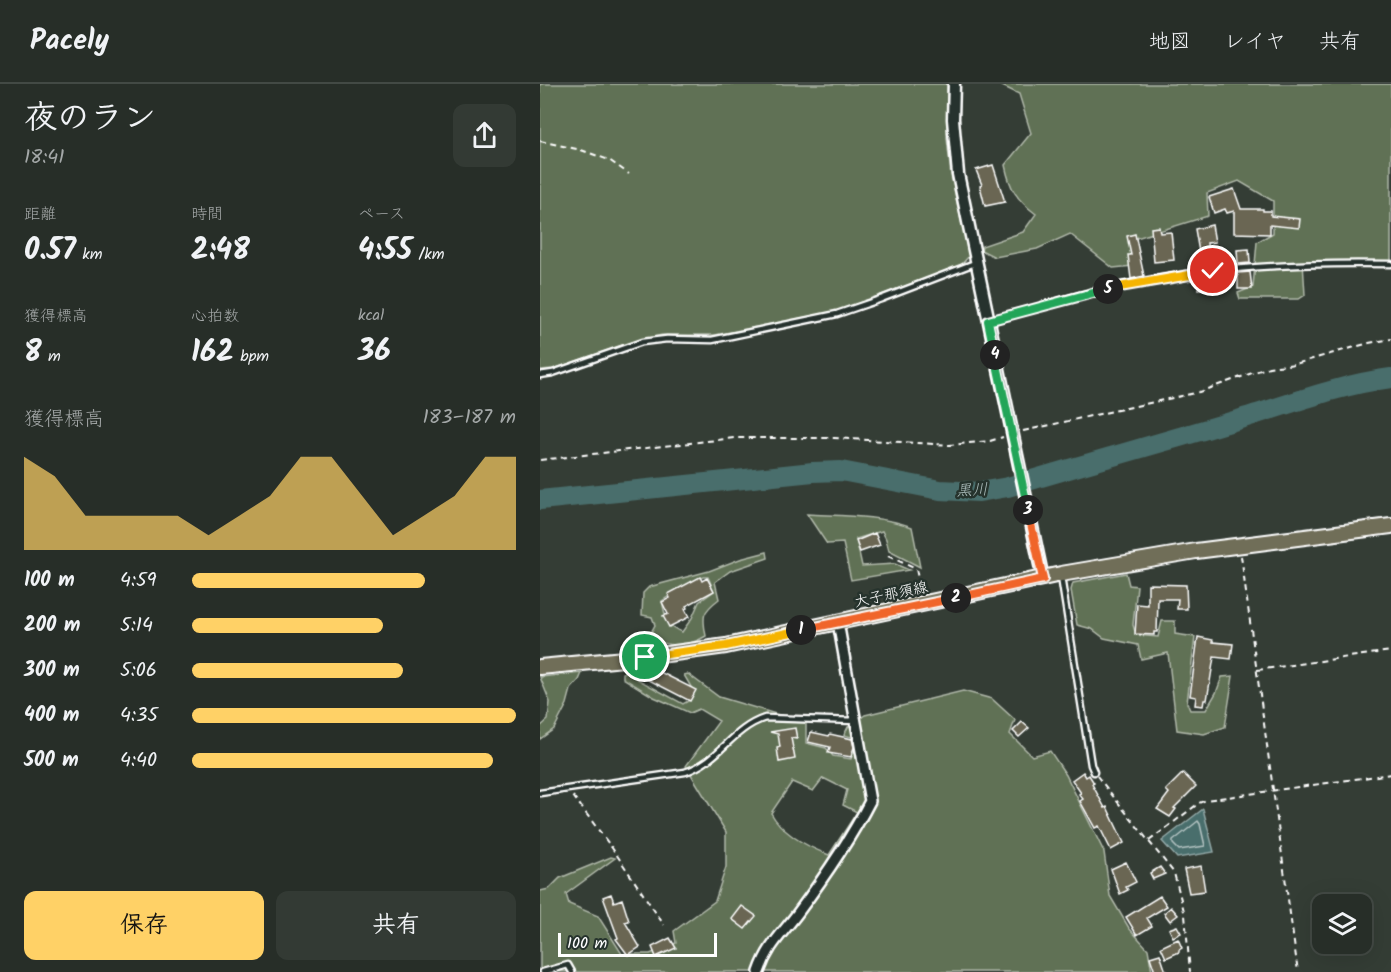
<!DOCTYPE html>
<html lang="ja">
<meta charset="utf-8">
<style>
body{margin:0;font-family:Kalam,"Klee One",sans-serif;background:#333a34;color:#f1f3f6;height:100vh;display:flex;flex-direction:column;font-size:22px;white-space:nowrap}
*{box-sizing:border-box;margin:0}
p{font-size:20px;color:#a4a8a8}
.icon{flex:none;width:33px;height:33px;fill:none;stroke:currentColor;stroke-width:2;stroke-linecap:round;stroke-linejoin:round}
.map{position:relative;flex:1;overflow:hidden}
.details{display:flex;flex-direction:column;background:#272e28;width:540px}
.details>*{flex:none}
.tools{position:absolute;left:772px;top:810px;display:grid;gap:12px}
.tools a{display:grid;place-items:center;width:60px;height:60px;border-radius:12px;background:#272e28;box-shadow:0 6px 24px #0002,0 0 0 2px #434a45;font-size:30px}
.scale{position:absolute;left:18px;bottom:15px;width:159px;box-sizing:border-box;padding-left:6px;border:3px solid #fff;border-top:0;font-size:16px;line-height:21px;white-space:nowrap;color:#fff;-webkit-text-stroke:4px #26332d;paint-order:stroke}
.pin{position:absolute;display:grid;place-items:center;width:51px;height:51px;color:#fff;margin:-26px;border:3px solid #fff;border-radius:50%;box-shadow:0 2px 6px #0007}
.km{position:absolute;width:30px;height:30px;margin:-15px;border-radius:50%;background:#222;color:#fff;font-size:16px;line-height:30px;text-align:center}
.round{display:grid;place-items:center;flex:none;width:63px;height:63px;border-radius:12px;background:#333a34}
.overview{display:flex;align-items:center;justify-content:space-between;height:102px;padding:0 24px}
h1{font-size:33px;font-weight:700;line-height:45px}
.metrics{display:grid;grid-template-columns:repeat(3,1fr);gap:9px;height:102px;padding:6px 24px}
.metrics div{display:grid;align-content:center}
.metrics b{font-size:30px;font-weight:700}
.metrics small{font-size:16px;font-weight:400}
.metrics p{font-size:16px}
.chart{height:168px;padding:12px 24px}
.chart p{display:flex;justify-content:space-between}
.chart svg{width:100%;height:108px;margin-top:6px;fill:#ffd166;opacity:.7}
.cta{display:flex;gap:12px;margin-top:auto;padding:12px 24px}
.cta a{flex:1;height:69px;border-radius:12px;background:#ffd166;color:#111;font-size:24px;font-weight:700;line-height:69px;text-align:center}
.cta a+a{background:#333a34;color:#f1f3f6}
ul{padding:0 24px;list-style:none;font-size:20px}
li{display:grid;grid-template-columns:96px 72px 1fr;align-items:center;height:45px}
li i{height:15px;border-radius:8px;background:#ffd166}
header{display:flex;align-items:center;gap:36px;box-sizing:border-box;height:84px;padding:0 30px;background:#272e28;border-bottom:2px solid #434a45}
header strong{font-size:28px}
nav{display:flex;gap:33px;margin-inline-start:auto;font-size:21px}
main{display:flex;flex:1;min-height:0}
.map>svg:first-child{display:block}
.green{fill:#607154;stroke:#b0b8aa;stroke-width:1.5;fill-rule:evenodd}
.water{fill:#496e6c;stroke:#92a8a7;stroke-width:1.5}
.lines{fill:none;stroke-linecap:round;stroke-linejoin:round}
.shore{stroke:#b6c5c4;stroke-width:1.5}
.river{stroke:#496e6c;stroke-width:20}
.building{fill:#6a6653;stroke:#fff;stroke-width:1.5}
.service-casing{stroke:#fff;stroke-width:9}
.minor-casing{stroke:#fff;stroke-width:14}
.tertiary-casing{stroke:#fff;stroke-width:15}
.primary-casing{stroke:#fff;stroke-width:18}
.path{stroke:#fff;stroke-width:2;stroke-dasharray:6 4.5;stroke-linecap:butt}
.service{stroke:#26332d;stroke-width:4.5}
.minor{stroke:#26332d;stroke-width:9}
.tertiary{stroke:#26332d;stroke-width:10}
.primary{stroke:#706e59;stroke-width:14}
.split-1-casing{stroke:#fff;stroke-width:12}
.split-2-casing{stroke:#fff;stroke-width:12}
.split-3-casing{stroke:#fff;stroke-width:12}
.split-4-casing{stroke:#fff;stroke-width:12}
.split-5-casing{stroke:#fff;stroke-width:12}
.split-6-casing{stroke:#fff;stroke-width:12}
.split-1{stroke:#f5b400;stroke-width:8}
.split-2{stroke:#f0652b;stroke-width:8}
.split-3{stroke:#f0652b;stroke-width:8}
.split-4{stroke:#22a559;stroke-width:8}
.split-5{stroke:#22a559;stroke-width:8}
.split-6{stroke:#f5b400;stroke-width:8}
.labels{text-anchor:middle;stroke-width:5;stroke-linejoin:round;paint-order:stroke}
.street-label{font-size:15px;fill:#fff;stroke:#26332d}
.water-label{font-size:16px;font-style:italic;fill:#adbebd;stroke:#26332d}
</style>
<header>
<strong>Pacely</strong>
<nav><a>地図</a><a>レイヤ</a><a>共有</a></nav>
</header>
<main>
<section class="details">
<div class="overview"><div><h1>夜のラン</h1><p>18:41</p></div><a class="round"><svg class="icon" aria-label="share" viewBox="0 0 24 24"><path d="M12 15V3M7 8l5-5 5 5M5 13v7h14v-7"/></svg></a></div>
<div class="metrics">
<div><p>距離</p><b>0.57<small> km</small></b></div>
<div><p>時間</p><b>2:48</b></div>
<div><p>ペース</p><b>4:55<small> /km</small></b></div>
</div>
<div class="metrics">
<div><p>獲得標高</p><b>8<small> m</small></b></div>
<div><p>心拍数</p><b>162<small> bpm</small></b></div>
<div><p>kcal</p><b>36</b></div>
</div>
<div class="chart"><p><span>獲得標高</span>183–187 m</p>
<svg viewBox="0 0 160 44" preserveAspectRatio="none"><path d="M0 44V6L10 14L20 30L30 30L40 30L50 30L60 38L70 30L80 22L90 6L100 6L110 22L120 38L130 30L140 22L150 6L160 6V44z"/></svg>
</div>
<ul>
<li><b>100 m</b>4:59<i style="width:72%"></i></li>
<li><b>200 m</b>5:14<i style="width:59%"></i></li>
<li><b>300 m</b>5:06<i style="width:65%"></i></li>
<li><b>400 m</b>4:35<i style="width:100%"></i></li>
<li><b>500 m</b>4:40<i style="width:93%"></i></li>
</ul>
<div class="cta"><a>保存</a><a>共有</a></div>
</section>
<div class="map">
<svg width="851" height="888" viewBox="0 0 851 888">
<rect width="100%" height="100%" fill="#343d35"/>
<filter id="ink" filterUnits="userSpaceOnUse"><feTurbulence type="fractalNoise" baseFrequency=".0167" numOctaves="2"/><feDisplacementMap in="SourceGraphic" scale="12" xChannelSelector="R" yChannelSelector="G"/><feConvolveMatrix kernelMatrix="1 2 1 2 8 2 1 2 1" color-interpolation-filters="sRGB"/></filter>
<g filter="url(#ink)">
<path class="green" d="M0 0H407V54L411 92 429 172 421 181 302 226 175 251H122L95 257 13 285 0 286Z
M458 0H851V183L763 178 765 211 759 215H700L698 209 713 203 717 158 733 149V117L699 97 667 109 668 132 593 155V182L573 184 530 150 497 165 455 173 441 166 442 162 483 148 496 130C476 115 470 105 465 81L491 49 479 10Z
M267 430C301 432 339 431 372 443L380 483 349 467 346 455 342 447 316 455 322 482 355 480 369 486 311 496 303 459 287 460Z
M227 468 228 474 190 487 175 498 179 515C162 528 162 532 166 552 148 563 127 565 109 552L115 541 112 533 102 531 103 509 109 503 169 487 200 475ZM163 493H168L174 507 159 518 152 534 142 548C125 542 126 534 122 517L142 503Z
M586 489 589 501 597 502 593 541 596 551 618 553 622 537H635V550L655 553 647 619 650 626H666L676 609 682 593 693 592 685 643 664 650 637 646 628 569 601 575 598 561 564 554 552 545 537 541 531 506 533 499Z
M93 586 97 595 143 620 150 616 154 608 144 591 148 590 179 613 266 639V659L286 664 293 672 311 675 317 660 316 654 304 651 308 643 325 631 423 607 452 615 475 636 470 650 492 672 510 667 526 691 564 768 570 812 589 844 608 865 612 888H0V807L9 805 20 794 71 773 75 774 26 810 29 820 58 832 82 870H110L136 859 134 847 175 817 186 783V748L146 682 179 637 159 625 150 629 114 613 83 594V589ZM283 694 307 706 303 721 317 728 289 771C268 763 242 749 231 729L252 698 273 707Z
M42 589 39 596 31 605 27 620 14 645 0 655V643L8 636 10 618 0 593Z"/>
<path class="water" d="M663 725 674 768 637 774 622 757Z"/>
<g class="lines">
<path class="shore" d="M658 737 660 740 665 762 639 766 633 760V757Z"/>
<path class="river" d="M0 416 273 388 301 387 400 406 439 408 468 403C544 380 621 359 697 336 748 321 797 301 851 294"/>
</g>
<path class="building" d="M453 81 465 118 445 122 440 102 442 101 436 86Z
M694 105 701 125H723V127H731V132L760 135 759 144 730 141V150L694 149V127L687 129 685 125 674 129 669 113Z
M672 141 675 158 667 159 669 183 657 184 656 168H659L655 145Z
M619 143 620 149 631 148 634 176 614 178 611 144Z
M595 150 604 192 591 195 588 171H591L587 152Z
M709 165 710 179 698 180 697 166Z
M710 188 712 205H698V189Z
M669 192 668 205H658L659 193Z
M335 449 340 461 320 468 316 457Z
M160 493 162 497 167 494 174 507 146 522 147 524 145 525 149 533 129 543 123 532 128 530 122 518 130 514 128 510Z
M608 500 646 501 647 525H637L638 515H618L617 548H614V551L595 550 597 520 608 521Z
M658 553 673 556V558L693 560 691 575 674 573 667 616H664L663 622 655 621 656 613 650 612Z
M108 582 156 606 150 617 103 593Z
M482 638 489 644 479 653 473 647Z
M255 644 257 655 251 654 255 675 239 678 237 664 240 663 238 650 230 648Z
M271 648 289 652 290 650 312 655 314 663 311 673 288 669 290 663 268 658Z
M543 688 546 693 549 691 554 699 552 700 565 724 567 723 584 759 571 766 559 742 555 744 540 717 543 715 539 710 541 709 532 696Z
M643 689 656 702 634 724 636 725 630 733 617 725 629 709 626 706Z
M586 778 596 798 586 803 588 806 580 810 571 785Z
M661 782 665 807 649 809 644 785Z
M620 783 625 790 613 795 610 789Z
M71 810 74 818 82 815 89 837 85 838 100 863 88 871 76 855 78 854 63 813Z
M620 812 627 822 607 834 612 842 597 851 586 833Z
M202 822 216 832 205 845 192 835Z
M631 823 638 831 630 837 624 829Z
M637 842 641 849 633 853 629 845Z
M130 854 136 864 116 873 112 863Z
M638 855 642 864 639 866V868L626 874 621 863Z
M620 870 626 888H615L610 873Z"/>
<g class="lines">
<g class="service-casing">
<path id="service" d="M449 237C486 227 522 215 559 206 655 184 754 178 851 180
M0 291 13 289 102 258 127 255 172 256 297 230 341 215 435 179
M521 493 551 681 554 688
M0 709 145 688C180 677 191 645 225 634L316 637
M3 888 28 881 32 888"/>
</g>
<g class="minor-casing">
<path id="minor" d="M219 888C228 862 241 851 257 830 283 795 310 756 330 717L298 538"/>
</g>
<g class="tertiary-casing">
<path id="tertiary" d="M414 0 413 35 418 90 503 495"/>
</g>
<g class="primary-casing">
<path id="primary" d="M0 583 105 573 186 562 521 490 656 467 851 442"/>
</g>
<path class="path" d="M0 57 41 66 69 76 89 90
M483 347 659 308 729 283 755 280 829 259 851 255
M0 376 194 354H294L410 361 450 357 463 353
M348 472 376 485 381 508
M701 472 758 888
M717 586 851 567
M557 692 634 789 645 831 650 888
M33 712 72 764 124 841
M609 757 659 719 666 716 851 690"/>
<use href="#service" class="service"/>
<use href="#minor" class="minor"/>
<use href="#tertiary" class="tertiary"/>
<use href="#primary" class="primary"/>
</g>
</g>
<g class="lines" filter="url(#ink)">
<g class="split-1-casing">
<path id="split-1" d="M105 573 186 562 261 546"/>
</g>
<g class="split-2-casing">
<path id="split-2" d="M261 546 416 514"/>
</g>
<g class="split-3-casing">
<path id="split-3" d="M416 514 503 495 488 426"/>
</g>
<g class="split-4-casing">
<path id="split-4" d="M455 271 488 426"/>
</g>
<g class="split-5-casing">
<path id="split-5" d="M455 271 448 237 568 205"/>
</g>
<g class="split-6-casing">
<path id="split-6" d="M568 205 673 187"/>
</g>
<use href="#split-1" class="split-1"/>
<use href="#split-2" class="split-2"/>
<use href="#split-3" class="split-3"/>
<use href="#split-4" class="split-4"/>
<use href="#split-5" class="split-5"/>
<use href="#split-6" class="split-6"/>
</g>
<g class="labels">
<g class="street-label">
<text transform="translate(351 510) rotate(-12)" y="5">大子那須線</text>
</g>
<g class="water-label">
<text transform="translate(432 405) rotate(-3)" y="6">黒川</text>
</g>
</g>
</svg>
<div class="tools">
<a><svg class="icon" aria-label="layers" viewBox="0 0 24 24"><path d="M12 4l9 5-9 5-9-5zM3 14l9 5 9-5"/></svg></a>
</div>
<div class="scale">100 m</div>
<div class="pin" style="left:105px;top:573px;background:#1e9e55"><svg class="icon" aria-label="arrive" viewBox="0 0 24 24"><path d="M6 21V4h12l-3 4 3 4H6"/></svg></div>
<div class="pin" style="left:673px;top:187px;background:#d93025"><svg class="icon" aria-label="check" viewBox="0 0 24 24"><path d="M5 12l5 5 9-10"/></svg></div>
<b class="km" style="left:261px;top:546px">1</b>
<b class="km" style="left:416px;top:514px">2</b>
<b class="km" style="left:488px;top:426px">3</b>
<b class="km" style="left:455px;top:271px">4</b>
<b class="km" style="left:568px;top:205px">5</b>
</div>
</main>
